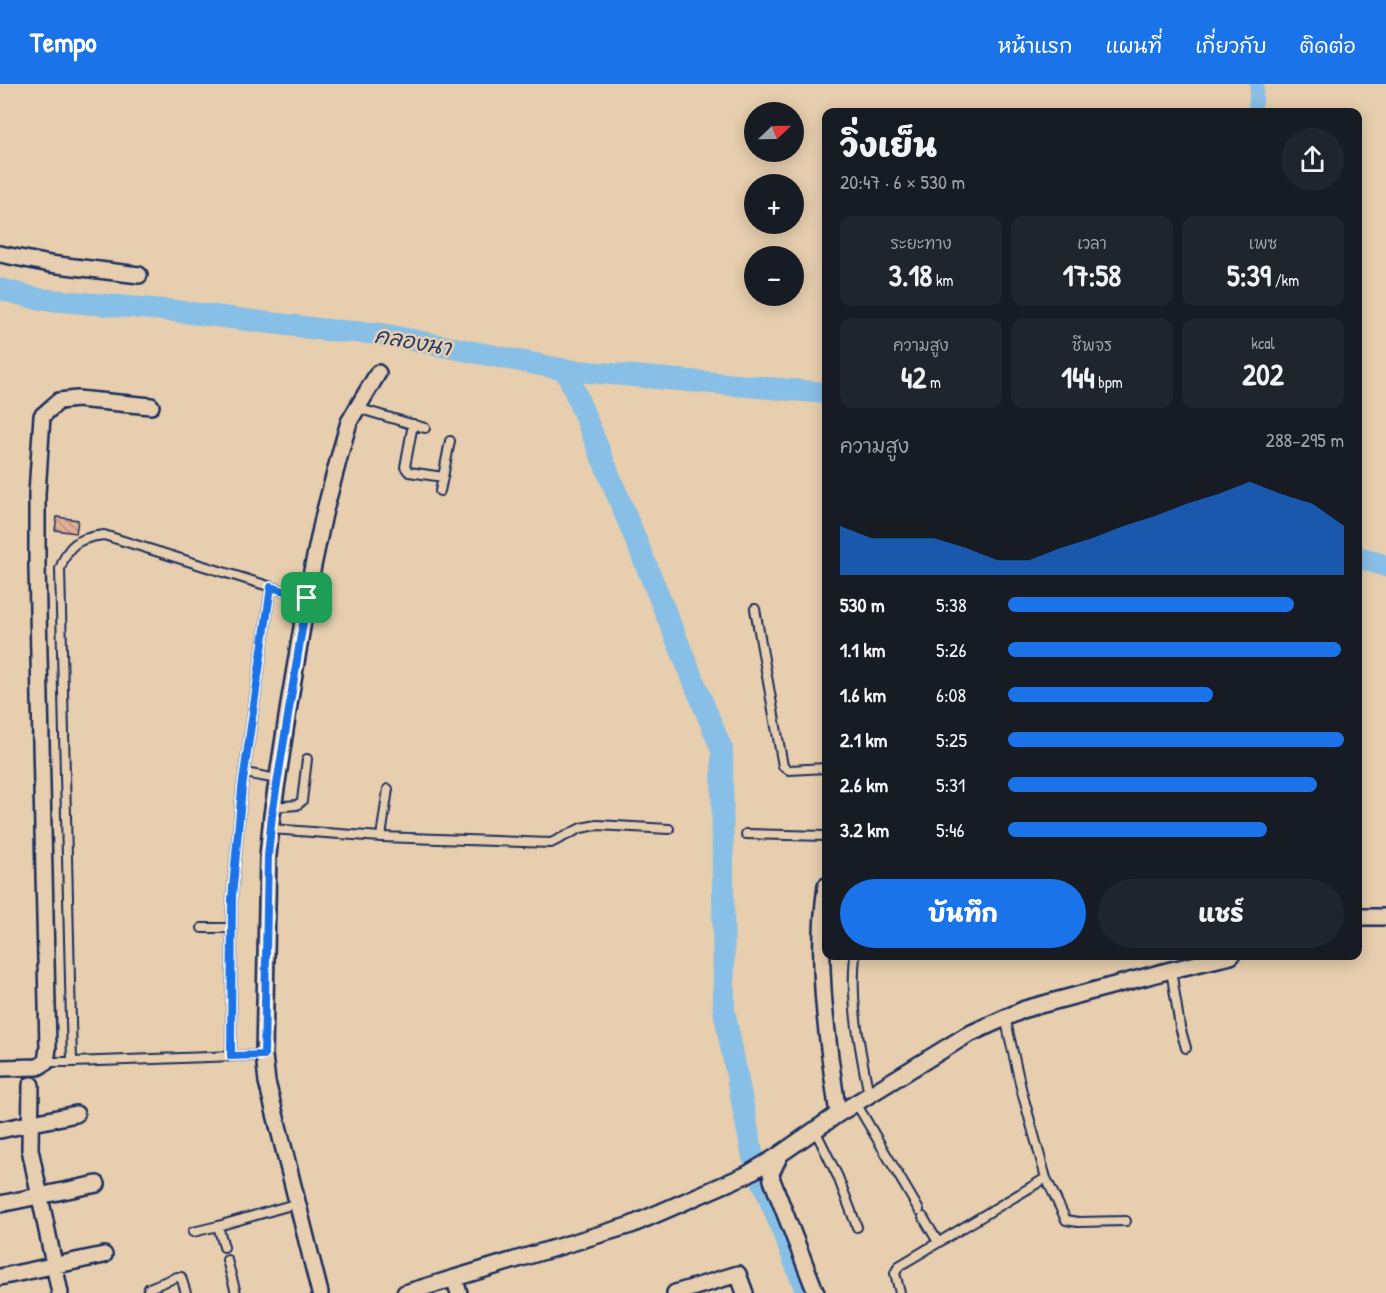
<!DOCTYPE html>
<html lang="th">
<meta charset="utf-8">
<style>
body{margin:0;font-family:"Patrick Hand","Playpen Sans Thai",sans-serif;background:#20242c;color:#f1f3f6;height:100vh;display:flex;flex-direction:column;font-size:22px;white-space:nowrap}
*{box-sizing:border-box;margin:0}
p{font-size:20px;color:#9ea1a6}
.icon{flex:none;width:33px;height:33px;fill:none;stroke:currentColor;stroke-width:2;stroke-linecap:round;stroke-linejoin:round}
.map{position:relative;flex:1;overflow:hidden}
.sheet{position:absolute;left:822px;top:24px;width:540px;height:852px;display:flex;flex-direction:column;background:#171b24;border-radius:12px;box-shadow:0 3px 15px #0003}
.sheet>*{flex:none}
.needle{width:39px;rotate:68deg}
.tools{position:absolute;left:744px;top:18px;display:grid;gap:12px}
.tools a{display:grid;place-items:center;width:60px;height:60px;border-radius:50%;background:#171b24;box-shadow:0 3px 15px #0003;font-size:30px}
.pin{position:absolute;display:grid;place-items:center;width:51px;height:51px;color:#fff;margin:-26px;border-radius:12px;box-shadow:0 3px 9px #0006}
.round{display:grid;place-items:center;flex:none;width:63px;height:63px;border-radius:32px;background:#20242c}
.overview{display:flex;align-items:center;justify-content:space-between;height:102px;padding:0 18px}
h1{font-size:33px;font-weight:800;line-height:45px}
.metrics{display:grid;grid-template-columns:repeat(3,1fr);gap:9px;height:102px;padding:6px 18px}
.metrics div{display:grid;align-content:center;border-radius:12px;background:#20242c;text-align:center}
.metrics b{font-size:30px;font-weight:800}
.metrics small{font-size:16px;font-weight:400}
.metrics p{font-size:16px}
.chart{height:168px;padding:12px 18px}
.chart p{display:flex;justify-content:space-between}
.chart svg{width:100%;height:108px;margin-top:6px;fill:#1a73e8;opacity:.7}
.primary-button{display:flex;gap:12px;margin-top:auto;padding:12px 18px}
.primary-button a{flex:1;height:69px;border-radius:36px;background:#1a73e8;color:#fff;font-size:24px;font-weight:800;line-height:69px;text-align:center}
.primary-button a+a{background:#20242c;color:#f1f3f6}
ul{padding:0 18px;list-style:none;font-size:20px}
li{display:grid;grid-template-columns:96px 72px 1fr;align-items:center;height:45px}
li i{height:15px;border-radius:8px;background:#1a73e8}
header{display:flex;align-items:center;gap:36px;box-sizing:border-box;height:84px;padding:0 30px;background:#1a73e8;color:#fff}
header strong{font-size:28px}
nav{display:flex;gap:33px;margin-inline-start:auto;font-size:21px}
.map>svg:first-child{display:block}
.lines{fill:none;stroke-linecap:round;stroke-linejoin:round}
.canal{stroke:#88bfe6;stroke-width:14}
.river{stroke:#88bfe6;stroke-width:22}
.building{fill:url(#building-back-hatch);stroke:#1b2f5e;stroke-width:1.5}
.lane-casing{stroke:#1b2f5e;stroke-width:12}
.street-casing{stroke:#1b2f5e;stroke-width:20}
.lane{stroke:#e6ceae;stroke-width:8}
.street{stroke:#e6ceae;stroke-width:15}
.route-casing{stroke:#fff;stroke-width:12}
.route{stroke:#1a73e8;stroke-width:8}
.labels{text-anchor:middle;stroke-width:5;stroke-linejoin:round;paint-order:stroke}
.water-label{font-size:22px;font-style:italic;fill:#263d6c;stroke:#e6ceae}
</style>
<header>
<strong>Tempo</strong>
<nav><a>หน้าแรก</a><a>แผนที่</a><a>เกี่ยวกับ</a><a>ติดต่อ</a></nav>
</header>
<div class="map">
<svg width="1386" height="1209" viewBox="0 0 1386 1209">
<defs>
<pattern id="building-back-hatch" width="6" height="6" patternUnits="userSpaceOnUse" patternTransform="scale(1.5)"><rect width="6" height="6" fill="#e4af98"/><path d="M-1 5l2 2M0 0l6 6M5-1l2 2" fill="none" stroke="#b88f7f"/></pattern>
</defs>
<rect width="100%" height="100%" fill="#e6ceae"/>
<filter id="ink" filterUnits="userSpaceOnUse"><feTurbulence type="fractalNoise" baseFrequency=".0167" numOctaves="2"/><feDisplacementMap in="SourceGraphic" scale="12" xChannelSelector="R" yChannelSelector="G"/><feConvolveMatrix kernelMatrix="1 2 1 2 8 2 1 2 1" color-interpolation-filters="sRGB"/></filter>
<g filter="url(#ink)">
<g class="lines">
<path class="canal" d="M1255 28 1257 0"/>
<path class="river" d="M0 205 38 215 175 227 327 246 381 250 566 286 826 309
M566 286 722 666 724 926 753 1073 807 1209
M1358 473 1386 482"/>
</g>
<path class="building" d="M57 433 78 436 76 449 55 446Z"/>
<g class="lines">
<g class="lane-casing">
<path id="lane" d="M357 324 425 344
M413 340 405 383 409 388 443 393 450 357
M440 407 443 393
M755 525 783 682 789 686 826 684
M245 689 277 695
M273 723 297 721 302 717 307 675
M271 745 381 753 551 759 581 744 597 741 669 745
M746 750 826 752
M381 753 388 705
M202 844H232
M855 872C850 918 860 965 869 1011
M1171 886 1180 943 1186 964
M264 971 72 978 60 485C68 460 78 454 104 451L307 514
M231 972 232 814 242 704 271 503
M46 978H72
M856 1019 919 1126
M815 1046 838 1093 857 1143
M1046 1094 1066 1136 1078 1138 1126 1137
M923 1133 938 1158
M193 1148 218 1142
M224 1163 218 1142 298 1119
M227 1176 236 1209
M147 1209 149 1204 177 1193H181L186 1209
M900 1209 895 1189 899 1182 1046 1094 1022 1008 1005 933"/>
</g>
<g class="street-casing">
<path id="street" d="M0 170 50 180 139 191
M826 802C815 878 827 954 838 1030
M1358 833H1386
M0 984 38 983 46 978 48 964 37 483V410L42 332 59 317 77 315 151 322
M31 1001 30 1065 60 1209
M0 1046 76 1030
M780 1071 771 1089 772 1096 816 1209
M0 1120 97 1100
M0 1193 104 1171
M454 1194 459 1209
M320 1209 267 998 264 971 268 772 272 731 290 614 310 496 324 430 341 366 349 338 378 289
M405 1209 631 1141 746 1091 776 1073 838 1030 967 951 1025 925 1171 886 1231 872
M675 1209 738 1190 745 1209"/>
</g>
<use href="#lane" class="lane"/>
<use href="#street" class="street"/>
</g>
</g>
<g class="lines" filter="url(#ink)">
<g class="route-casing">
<path id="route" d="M271 503 307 514 272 731 268 772 264 971 231 972 232 814 242 704Z"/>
</g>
<use href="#route" class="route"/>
</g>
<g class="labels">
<g class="water-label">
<text transform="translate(413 257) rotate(10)" y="8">คลองนา</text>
</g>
</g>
</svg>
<div class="tools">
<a><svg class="needle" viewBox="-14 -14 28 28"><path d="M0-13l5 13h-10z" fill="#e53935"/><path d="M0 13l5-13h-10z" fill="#9ea1a6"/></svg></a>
<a>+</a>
<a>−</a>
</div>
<div class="pin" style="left:307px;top:514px;background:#1e9e55"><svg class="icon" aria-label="arrive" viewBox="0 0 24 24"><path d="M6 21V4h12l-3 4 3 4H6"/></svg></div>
<section class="sheet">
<div class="overview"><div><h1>วิ่งเย็น</h1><p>20:47 · 6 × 530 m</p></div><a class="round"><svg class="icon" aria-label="share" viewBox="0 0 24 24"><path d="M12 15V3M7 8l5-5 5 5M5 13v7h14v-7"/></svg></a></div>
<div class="metrics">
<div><p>ระยะทาง</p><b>3.18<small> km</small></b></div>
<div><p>เวลา</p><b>17:58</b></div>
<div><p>เพซ</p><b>5:39<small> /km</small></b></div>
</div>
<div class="metrics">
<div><p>ความสูง</p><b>42<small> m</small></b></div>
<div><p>ชีพจร</p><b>144<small> bpm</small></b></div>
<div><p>kcal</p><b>202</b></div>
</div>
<div class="chart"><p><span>ความสูง</span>288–295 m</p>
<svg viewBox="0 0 160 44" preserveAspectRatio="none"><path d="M0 44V24L10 29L20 29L30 29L40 33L50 38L60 38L70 33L80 29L90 24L100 20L110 15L120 11L130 6L140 11L150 15L160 24V44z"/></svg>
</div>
<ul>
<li><b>530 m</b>5:38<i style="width:85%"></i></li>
<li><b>1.1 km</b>5:26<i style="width:99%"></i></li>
<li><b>1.6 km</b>6:08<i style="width:61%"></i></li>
<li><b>2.1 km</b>5:25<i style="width:100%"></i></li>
<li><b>2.6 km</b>5:31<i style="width:92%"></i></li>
<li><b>3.2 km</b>5:46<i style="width:77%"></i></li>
</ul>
<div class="primary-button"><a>บันทึก</a><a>แชร์</a></div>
</section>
</div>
